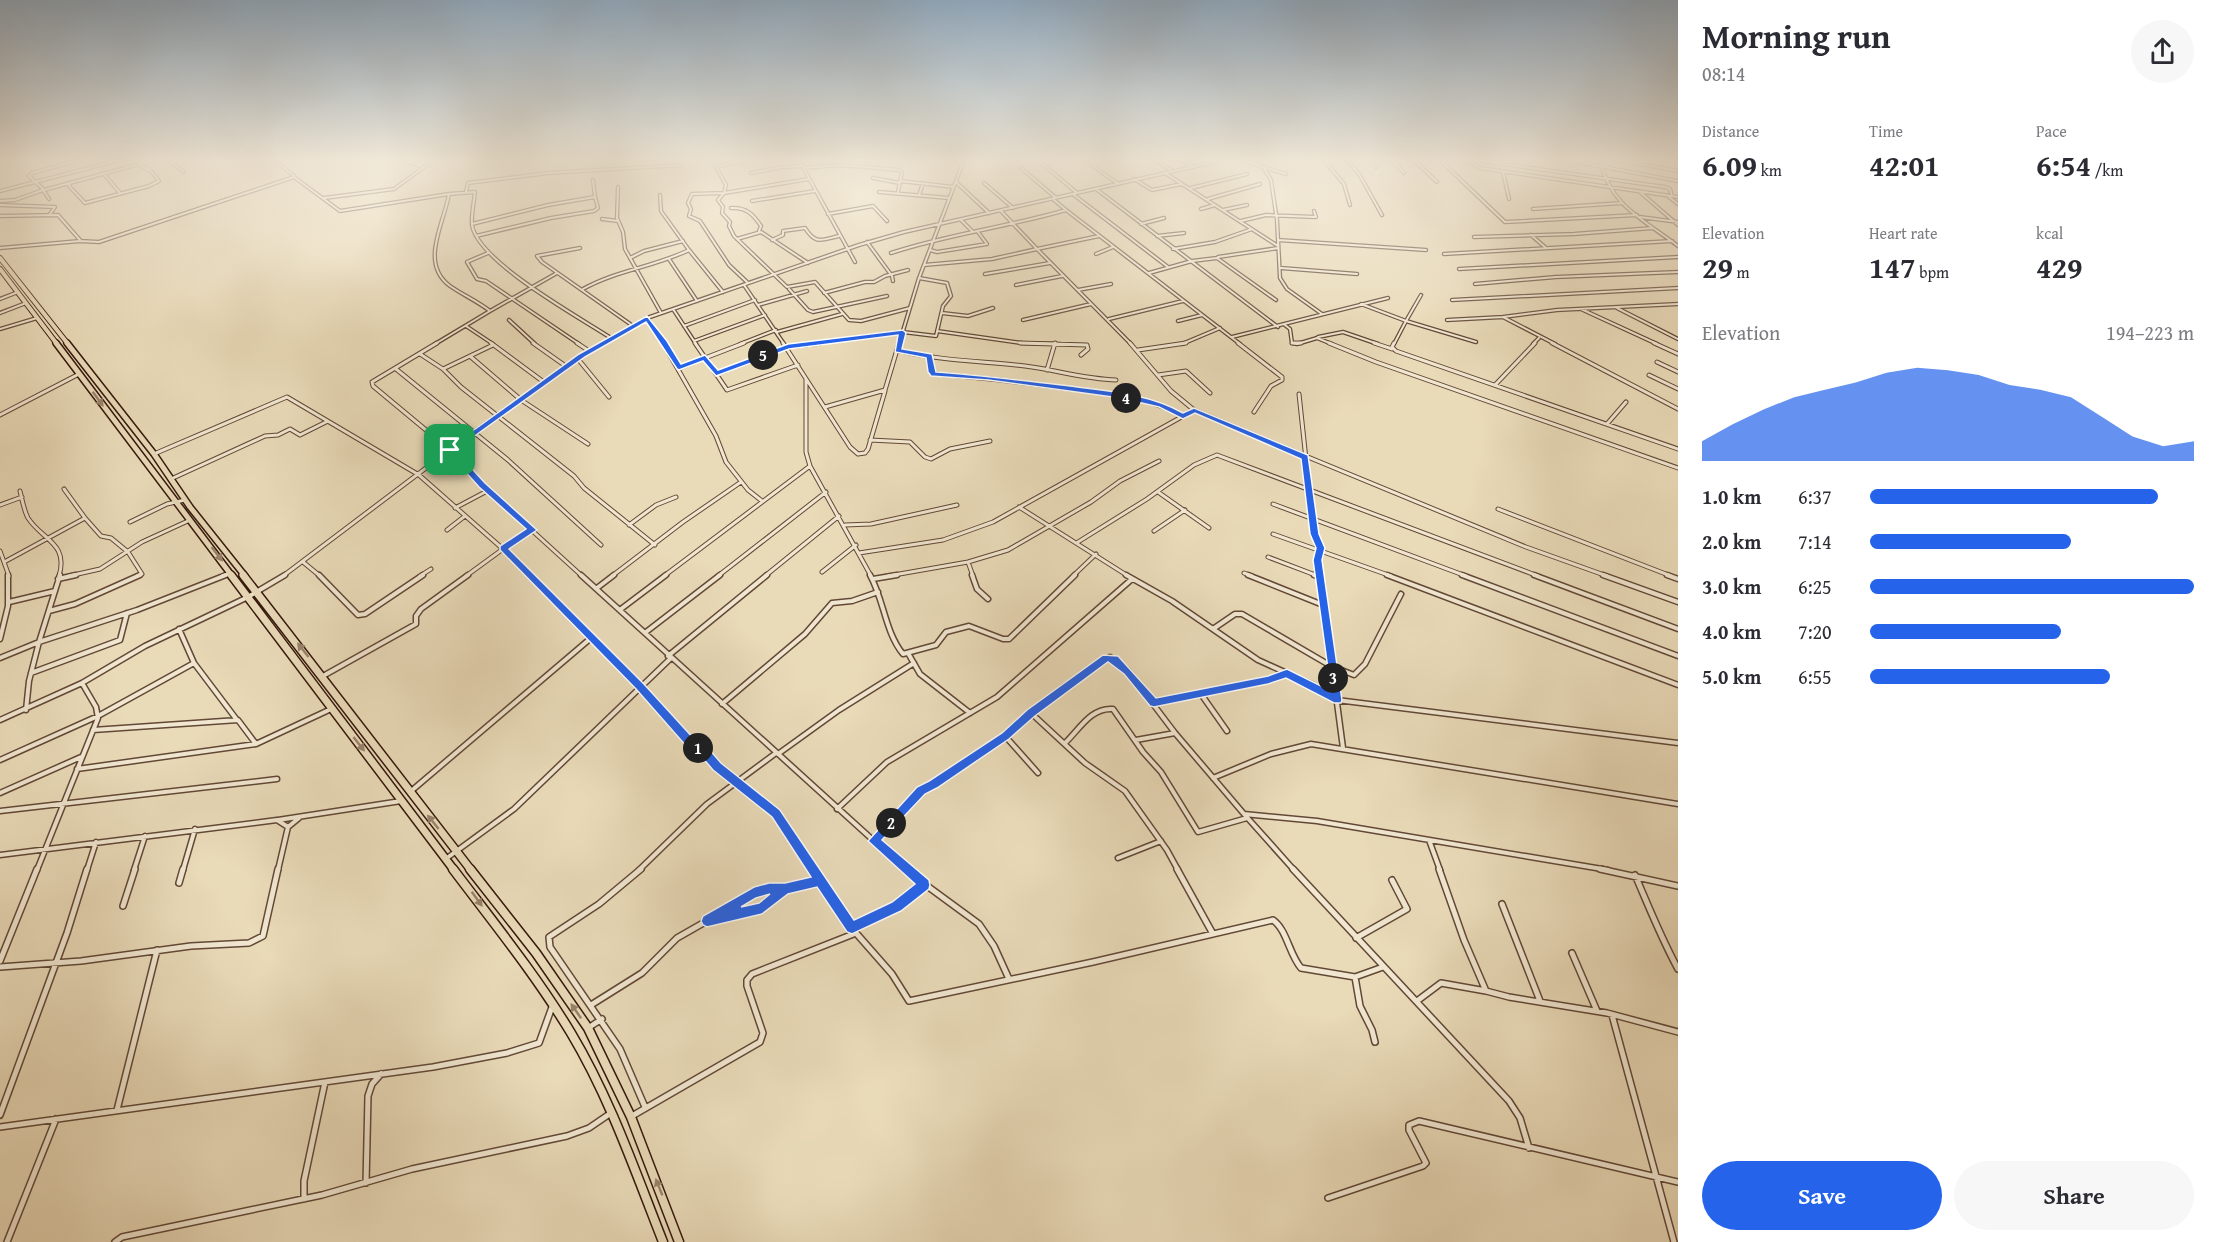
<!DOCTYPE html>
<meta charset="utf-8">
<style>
body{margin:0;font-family:"Gentium Book Plus",serif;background:#f7f7f7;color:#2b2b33;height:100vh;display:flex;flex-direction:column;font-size:22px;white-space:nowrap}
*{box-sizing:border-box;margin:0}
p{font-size:20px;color:#7c7c81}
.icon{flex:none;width:33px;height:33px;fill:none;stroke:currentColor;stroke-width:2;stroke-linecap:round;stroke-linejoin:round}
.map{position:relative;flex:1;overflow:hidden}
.drawer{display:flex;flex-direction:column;background:#fff;width:540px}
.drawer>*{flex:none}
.pin{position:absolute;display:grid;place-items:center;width:51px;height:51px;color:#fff;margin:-26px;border-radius:12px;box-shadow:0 3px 9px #0006}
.km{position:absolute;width:30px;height:30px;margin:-15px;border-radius:50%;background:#222;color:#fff;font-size:16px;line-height:30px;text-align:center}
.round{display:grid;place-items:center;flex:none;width:63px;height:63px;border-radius:32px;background:#f7f7f7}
.summary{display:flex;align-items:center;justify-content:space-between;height:102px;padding:0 24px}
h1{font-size:33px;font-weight:700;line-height:45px}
.stats{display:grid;grid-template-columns:repeat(3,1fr);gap:9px;height:102px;padding:6px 24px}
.stats div{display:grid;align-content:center}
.stats b{font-size:30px;font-weight:700}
.stats small{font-size:16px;font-weight:400}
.stats p{font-size:16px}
.chart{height:168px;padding:12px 24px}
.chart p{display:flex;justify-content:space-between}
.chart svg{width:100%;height:108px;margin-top:6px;fill:#2563eb;opacity:.7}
.primary-button{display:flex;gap:12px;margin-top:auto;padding:12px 24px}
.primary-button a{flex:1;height:69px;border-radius:36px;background:#2563eb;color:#fff;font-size:24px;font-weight:700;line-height:69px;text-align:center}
.primary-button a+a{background:#f7f7f7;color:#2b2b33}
ul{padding:0 24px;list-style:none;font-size:20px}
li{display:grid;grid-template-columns:96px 72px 1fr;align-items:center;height:45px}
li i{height:15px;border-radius:8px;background:#2563eb}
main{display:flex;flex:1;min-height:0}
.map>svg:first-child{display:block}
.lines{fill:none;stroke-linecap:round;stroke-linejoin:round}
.minor-far3-casing{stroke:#624837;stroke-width:4.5}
.minor-far2-casing{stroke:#624837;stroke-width:5}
.minor-far1-casing{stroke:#624837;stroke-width:7}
.minor-casing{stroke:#624837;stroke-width:8}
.trunk-far3-casing{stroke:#35170c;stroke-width:6}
.trunk-far2-casing{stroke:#35170c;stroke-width:8}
.trunk-far1-casing{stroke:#35170c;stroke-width:10}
.trunk-casing{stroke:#35170c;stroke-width:11}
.minor-far3{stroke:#f1e7d1;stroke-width:2}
.minor-far2{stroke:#f1e7d1;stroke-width:3}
.minor-far1{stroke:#f1e7d1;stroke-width:4}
.minor{stroke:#f1e7d1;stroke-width:5}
.trunk-far3{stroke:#e9dab8;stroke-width:4}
.trunk-far2{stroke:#e9dab8;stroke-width:5}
.trunk-far1{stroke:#e9dab8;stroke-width:7}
.trunk{stroke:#e9dab8;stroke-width:8}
.oneway{fill:#98826b}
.route{fill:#2563eb;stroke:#fff;stroke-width:1.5;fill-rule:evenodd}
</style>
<main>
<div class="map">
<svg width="1678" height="1242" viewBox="0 0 1678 1242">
<rect width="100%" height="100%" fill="#e9dab8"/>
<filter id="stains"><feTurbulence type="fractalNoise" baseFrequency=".00333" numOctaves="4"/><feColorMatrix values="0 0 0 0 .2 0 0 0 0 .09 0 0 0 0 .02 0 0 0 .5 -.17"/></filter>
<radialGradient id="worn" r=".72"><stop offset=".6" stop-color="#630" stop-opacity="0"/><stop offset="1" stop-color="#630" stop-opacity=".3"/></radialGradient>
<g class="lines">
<g class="minor-far3-casing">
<path id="minor-far3" d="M80 160 32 173 29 176 44 190 154 160
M168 160 184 172
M274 160 294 176
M403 160 424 167
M746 160 716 167 726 185 724 193 692 194 688 203 691 209 689 216 700 221 729 265 748 283
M799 160 855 262
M1038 160 1077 193
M1084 160 1117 183
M1154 160 1171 170
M1182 160 1193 167
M1241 160 1286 174
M1324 160 1344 184 1350 205
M1347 160 1359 174 1382 215
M1370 160 1376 167
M1392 160 1404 173
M1414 160 1437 182
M1440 160 1505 222 1637 215
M1467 160 1480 168 1678 197
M1474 160 1665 187 1670 189 1672 196
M1567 160 1678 181
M1600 160C1610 206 1643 219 1678 246
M1618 160 1678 171
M1671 160 1678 161
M421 162 426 163 418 164Z
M1096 166 1092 162 1097 160
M1263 167 1271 180 1277 220 1280 278 1287 289 1322 314
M804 168 841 165 899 170 902 172 898 192
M1021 168 1056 198
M1503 172 1509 199
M751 173 782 167 803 166
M1165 173 1278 246
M104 174 120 193
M873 178 900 183
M809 179 724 193 718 200 723 207 722 213 730 222 729 226 734 236 787 287 815 282 849 320 861 321 910 308
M1134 179 1152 190 1182 184
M900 181 954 187
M956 182 989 213
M70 183 69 186 85 203 149 186 159 181 151 171 139 165
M984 183 1013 208
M618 187 617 218 623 232 625 249 661 313
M1191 188 1247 174
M1096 189 1278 327
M0 191 120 160
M466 192 468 183 548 173 682 165
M879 192 949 198
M1640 192 1678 225
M449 194 475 192C474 202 471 215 472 225 478 262 579 317 611 338
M660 195 661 211 689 250
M919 195 923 183
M1074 195 1168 267
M1669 197 1678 204
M324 198 394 189 434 160
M1208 199 1260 184
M0 201 15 200 43 190 49 199
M752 201 815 191
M0 205 55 207 50 214
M731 208C746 207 753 214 761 226L759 231
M1201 209 1215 205
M1533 209 1622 203
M1066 210 1240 344
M1223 210 1247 205
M828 214 873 206 887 221
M0 216 58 215 80 240
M1640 217 1678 222
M602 219 618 221
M961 220 973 232
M1241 221 1266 215 1316 217 1314 211
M472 224 548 205 595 197 593 180
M1141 224 1164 218
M1531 235 1546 248
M476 236 551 218 594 211 598 208 595 197
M1099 236 1037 249 1131 344
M1157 236 1184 233
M1474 237 1574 234 1653 228
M737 239 761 232 808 263
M772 240 783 235V231L805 228C816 245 821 240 839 236
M1278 240 1426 250
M867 242 892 276 893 281
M0 248 80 241 99 242 294 177 340 211 449 194C444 224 419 263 450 286 463 295 477 301 490 311L435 344
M580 248 537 256 542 262 633 326
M1173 249 1215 242 1252 229
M930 250 937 252 987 244 978 232
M488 253 467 262 477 279 486 281 579 344
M891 253C948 234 1008 227 1066 210L1054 200
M1096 254 1113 247
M1444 254 1672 241
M1218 257 1278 248
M630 258 644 251 683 241
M669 259 697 301
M924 265 992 259 1037 249 1001 211
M1281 268 1357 274
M1459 269 1678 257
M1149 273 1192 261 1217 258 1276 300
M985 274 1050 263
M1475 284 1556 277 1678 272
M744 285 784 344
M1016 285 1062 276
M583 289C617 270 654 267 689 250L723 292
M789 289 808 310 813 312 887 296
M1078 290 1111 284
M824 293 865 282H874L885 276 908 270
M1421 295 1406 321 1476 342
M0 299 18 292
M1452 300 1678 288
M1361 304 1406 321 1394 344
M758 305 807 291
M1617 308 1678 339
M673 309 696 344
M1581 309 1657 344
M490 311 557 273
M0 313 26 303
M942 313 968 316 993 308
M647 318 664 344
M1109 319 1183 301
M509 320 535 344
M1023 320 1091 304
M1447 320 1503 317
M1178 321 1202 315
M1285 325 1290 329 1292 343 1297 344 1317 338 1332 344
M466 326 493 344
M684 326 755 300
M0 329 37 318
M937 331 1022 343 1061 344
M777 332 842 314
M1232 337 1388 298
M1318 337 1343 332 1378 344
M694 341 765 315
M602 344 647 318 859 245 904 232 1223 160
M740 344 776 330
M810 344 903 332 936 336 943 306 951 296 947 283 919 278
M899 344 919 278 964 160
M1182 344 1220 328
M1533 344 1539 338
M1555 344 1503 317 1557 310 1678 304"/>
</g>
<g class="minor-far2-casing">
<path id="minor-far2" d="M437 343 372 382 373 386 450 450 482 485 582 576
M491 343 545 383
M533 343 567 367
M577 343 589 351
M663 343 716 436 726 462 748 490 762 501
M695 343 727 390 798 365
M783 343 850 447 858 454 865 453 868 449 885 391
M1020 343 1087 345 1088 349 1081 355
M1130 343 1171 391 1194 410 1526 547 1607 576
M1238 343 1282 377V380L1271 386 1254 412
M1292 343H1301
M1329 343 1376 362 1678 468
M1374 343 1392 349
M1394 343 1392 347 1396 351 1678 449
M1552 343 1678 409
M1654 343 1678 354
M897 350C939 361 982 361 1025 366 1056 370 1085 379 1116 380
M1138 350 1186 343
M420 354 443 369 461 387 574 476 584 488 655 545
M929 356 934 374C977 377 1020 382 1063 388 1104 393 1145 396 1183 416
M471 357 521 400 588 444
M578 359 609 397
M1657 362 1678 372
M679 368 744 343
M396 369 508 460 601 545
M443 369 493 345
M1047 370 1055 343
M716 374 788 347 821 343
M1158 375 1186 371 1210 393
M1649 375 1678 389
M806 379V452L810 466 871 576
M1496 384 1535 343
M1299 394 1314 534C1320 548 1318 561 1320 576
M825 407 885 390 899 343
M0 415 79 374
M1607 424 1626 402
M870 440 910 442 925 457 931 459 950 449 990 441
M154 454 287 397 419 475 503 549 530 576
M171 479 265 436 278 435 290 429 300 435 326 422
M20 491C22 499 24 511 28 518 42 540 69 543 59 576
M1158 492 1209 528
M1273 504 1466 576
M0 505 22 497
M1019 507 1128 576
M455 508 489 490
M1498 509 1671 576
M85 518 101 536 111 538 128 552 142 574 137 576
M130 522 167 504 185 500
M629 525 656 505 676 497
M845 525 871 524 957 505
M447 530 465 516
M1154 531 1185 510
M1273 534 1391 576
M1078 542 1147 499 1194 465 1217 455 1538 576
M503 548 532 530
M0 551 9 576
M859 553 943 540 993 522 1194 410
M1268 557 1318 576
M6 561 85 518 64 489
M303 562 320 576
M968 562 973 576
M822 572 856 545
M1244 573 1252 576
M69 576 100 569 142 542 190 520
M222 576 230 573
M283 576 467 437 582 356 605 343
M420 576 431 569
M466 576 503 549
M612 576 683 522 741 482
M664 576 810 466
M718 576 826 492
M765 576 839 516
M888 576 968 562 1008 550 1091 502 1120 481 1159 461
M1073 576 1096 554"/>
</g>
<g class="minor-far1-casing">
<path id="minor-far1" d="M60 575 39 642 137 610 226 575
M319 575 358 615 365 614 423 575
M529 575 639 686 691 743 705 752 717 766 776 813 814 870
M581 575 906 870
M870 575C884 600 885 632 903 654L936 645 946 632 969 626 1003 639H1009L1075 575
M972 575 977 589 988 599
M1126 575 1172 601 1258 660 1313 685 1337 700 1678 743
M1248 575 1323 605
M1314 575 1320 577
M1320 575 1343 748
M1387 575 1678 685
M1462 575 1678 656
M1534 575 1678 629
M1603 575 1678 602
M1667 575 1678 579
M58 579 76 575
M873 579 897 575
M597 588 614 575
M9 602 55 591
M621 609 666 575
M49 611 75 604 140 575
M1213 629 1235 614H1242L1331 666 1354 675 1365 664 1401 594
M646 632 720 575
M0 639 8 606V575
M908 653 920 674 970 713
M668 656 767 575
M0 658 39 642 29 681 26 710
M194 663 237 720
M31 673 120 640 127 613
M323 676 416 624V616L421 609 468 575
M1201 694 1227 731
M1153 703 1268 680 1286 673
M722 704 805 634 832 603 852 601 878 592
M1031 713 1085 763 1125 791 1167 850 1178 870
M0 720 82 683 145 646 248 597 285 575
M1005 736 1038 773
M1136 740 1175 733
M1065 743C1079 730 1091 707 1113 709L1143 752 1161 772 1198 832 1247 818
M256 744 331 709
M778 754 839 710 914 663
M0 760 98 716 194 663 179 629
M77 769 256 744 238 720 93 730
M1213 778 1271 754 1311 744 1678 804
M410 792 591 638
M0 793 81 757
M837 809 887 762 997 697 1132 579
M0 811 277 779
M1244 814 1294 870
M278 820 401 801
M288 827 299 818
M1429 840 1440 870
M874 841 921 790 933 785 1005 736 1064 687 1110 657 1128 671 1175 733 1244 814 1317 821 1608 870
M0 855 277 820 288 827 278 870
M447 858 514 809 670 659
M1118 858 1161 841
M37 870 98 718 96 707 82 683
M87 870 96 842
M134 870 145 836
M183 870 195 829
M639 870 707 804 776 753"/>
</g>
<g class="minor-casing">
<path id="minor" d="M641 869 599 904 549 937 550 947 620 1049 645 1107
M813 869 856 933 892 974 909 1001 1093 962 1273 920C1287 930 1289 954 1301 968L1355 977 1383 967
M904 869 979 924 994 946 1009 979
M1177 869 1213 934
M1293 869 1509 1101 1520 1118 1529 1148
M1600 869 1678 886
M1635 875C1649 907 1661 938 1678 969
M179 883 183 869
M1502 904 1540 1001
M123 906 135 869
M714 919 762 908 785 889
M852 928 896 906 924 885
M1356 938 1407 909 1392 880
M1572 953 1597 1011
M0 961 37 869
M0 967 81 961 191 946 249 943 263 936 278 869
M1355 977 1360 1006 1372 1030 1375 1042
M1486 991 1509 997 1607 1013 1678 1032
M1417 1001 1441 983 1486 991 1464 940 1439 869
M591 1005 642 973 677 938 726 910 735 902 769 888 785 889 820 881
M1612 1015 1674 1242
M588 1028 602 1019
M117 1110 157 950
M0 1115 67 933 87 869
M632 1116 760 1042 763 1033 747 986V980L752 974 856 933
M0 1127 433 1067 507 1053 539 1043 552 1007
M366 1183 368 1096 372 1084 381 1074
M1328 1198 1423 1166 1426 1163 1409 1130V1125L1419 1121 1678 1182
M304 1199V1181L325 1082
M7 1242 56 1119
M115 1242 122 1237 322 1195 412 1169 567 1136 589 1128 611 1113"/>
</g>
<g class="trunk-far3-casing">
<path id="trunk-far3" d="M0 258 68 344
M0 269 57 344"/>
</g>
<g class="trunk-far2-casing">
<path id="trunk-far2" d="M56 343 232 576
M67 343 154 454 190 507 245 576"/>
</g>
<g class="trunk-far1-casing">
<path id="trunk-far1" d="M231 575 454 870
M243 575 471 870"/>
</g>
<g class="trunk-casing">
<path id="trunk" d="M453 869C493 922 536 975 571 1033 610 1098 635 1171 663 1242
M470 869 536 953 588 1028 631 1117 679 1242"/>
</g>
<use href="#minor-far3" class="minor-far3"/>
<use href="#minor-far2" class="minor-far2"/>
<use href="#minor-far1" class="minor-far1"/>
<use href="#minor" class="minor"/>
<use href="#trunk-far3" class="trunk-far3"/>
<use href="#trunk-far2" class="trunk-far2"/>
<use href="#trunk-far1" class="trunk-far1"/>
<use href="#trunk" class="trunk"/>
</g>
<defs><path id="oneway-solid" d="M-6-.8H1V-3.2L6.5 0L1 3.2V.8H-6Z" transform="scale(1.5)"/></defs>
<g class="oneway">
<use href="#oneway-solid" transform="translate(98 399) rotate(54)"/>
<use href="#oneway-solid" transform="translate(217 554) rotate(52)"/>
<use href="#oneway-solid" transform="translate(303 650) rotate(-128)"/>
<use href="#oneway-solid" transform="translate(359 744) rotate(52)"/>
<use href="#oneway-solid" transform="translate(433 822) rotate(-129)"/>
<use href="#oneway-solid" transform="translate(477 899) rotate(54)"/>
<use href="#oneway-solid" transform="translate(576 1011) rotate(-125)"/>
<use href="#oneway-solid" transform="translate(659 1187) rotate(-112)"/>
</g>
<linearGradient id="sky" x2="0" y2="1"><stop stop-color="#90a9be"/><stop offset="0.48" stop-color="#f5eedf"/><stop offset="1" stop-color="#f5eedf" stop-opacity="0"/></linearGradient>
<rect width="1678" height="334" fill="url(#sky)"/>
<path class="route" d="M647 316 667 341 681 364 705 355 718 370 788 344 903 330 906 333 902 349 932 354 936 372C981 375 1026 381 1070 386 1109 391 1149 394 1183 413L1194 408 1308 455 1319 534 1325 548 1322 560 1342 700 1341 703H1334L1286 678 1268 684 1154 707 1150 706 1124 674 1108 662 1035 716 1009 739 937 788 925 794 882 840 929 880 930 885 929 889 901 911 852 934 847 932 817 887 788 894 762 914 707 927 703 925 701 921 703 916 754 887 769 883H785L811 877 772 817 713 770 701 756 687 747 636 689 500 550V546L526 529 479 487 446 450 579 354ZM646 322 677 369 679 370 703 361 716 376 789 349 898 335 895 352 926 358 928 372 931 376 988 380 1120 398 1159 407 1183 419 1195 413 1301 459 1310 534 1316 548 1313 560 1331 691 1287 669 1268 676 1156 698 1118 656 1103 655 1027 710 1002 733 929 781 917 787 868 841 915 884 892 902 854 920 780 810 721 763 709 749 695 740 643 683 509 549 537 530 485 483 455 450 585 357ZM770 894 759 903 741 907 756 898Z"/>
<rect width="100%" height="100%" filter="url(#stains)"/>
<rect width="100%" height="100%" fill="url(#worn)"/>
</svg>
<div class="pin" style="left:450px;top:450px;background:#1e9e55"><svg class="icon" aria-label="arrive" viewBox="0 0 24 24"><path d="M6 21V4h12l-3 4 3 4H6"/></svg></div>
<b class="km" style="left:698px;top:748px">1</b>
<b class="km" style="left:891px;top:823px">2</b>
<b class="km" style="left:1333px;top:678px">3</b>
<b class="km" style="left:1126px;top:398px">4</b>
<b class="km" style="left:763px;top:355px">5</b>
</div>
<section class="drawer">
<div class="summary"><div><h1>Morning run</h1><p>08:14</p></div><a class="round"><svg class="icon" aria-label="share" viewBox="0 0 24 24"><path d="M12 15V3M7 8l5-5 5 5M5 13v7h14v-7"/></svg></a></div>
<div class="stats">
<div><p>Distance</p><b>6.09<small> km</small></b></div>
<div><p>Time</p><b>42:01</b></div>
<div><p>Pace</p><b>6:54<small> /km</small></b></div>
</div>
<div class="stats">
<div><p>Elevation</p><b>29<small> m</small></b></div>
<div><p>Heart rate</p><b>147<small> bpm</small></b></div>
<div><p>kcal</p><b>429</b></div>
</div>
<div class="chart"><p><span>Elevation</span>194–223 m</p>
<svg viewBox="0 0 160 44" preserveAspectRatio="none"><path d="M0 44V36L10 29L20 23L30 18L40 15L50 12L60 8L70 6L80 7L90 9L100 13L110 15L120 18L130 26L140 34L150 38L160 36V44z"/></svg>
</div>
<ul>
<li><b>1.0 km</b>6:37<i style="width:89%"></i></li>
<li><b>2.0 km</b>7:14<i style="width:62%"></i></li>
<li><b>3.0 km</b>6:25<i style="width:100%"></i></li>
<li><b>4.0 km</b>7:20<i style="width:59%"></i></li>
<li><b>5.0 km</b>6:55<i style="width:74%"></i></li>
</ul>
<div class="primary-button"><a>Save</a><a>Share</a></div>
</section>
</main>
